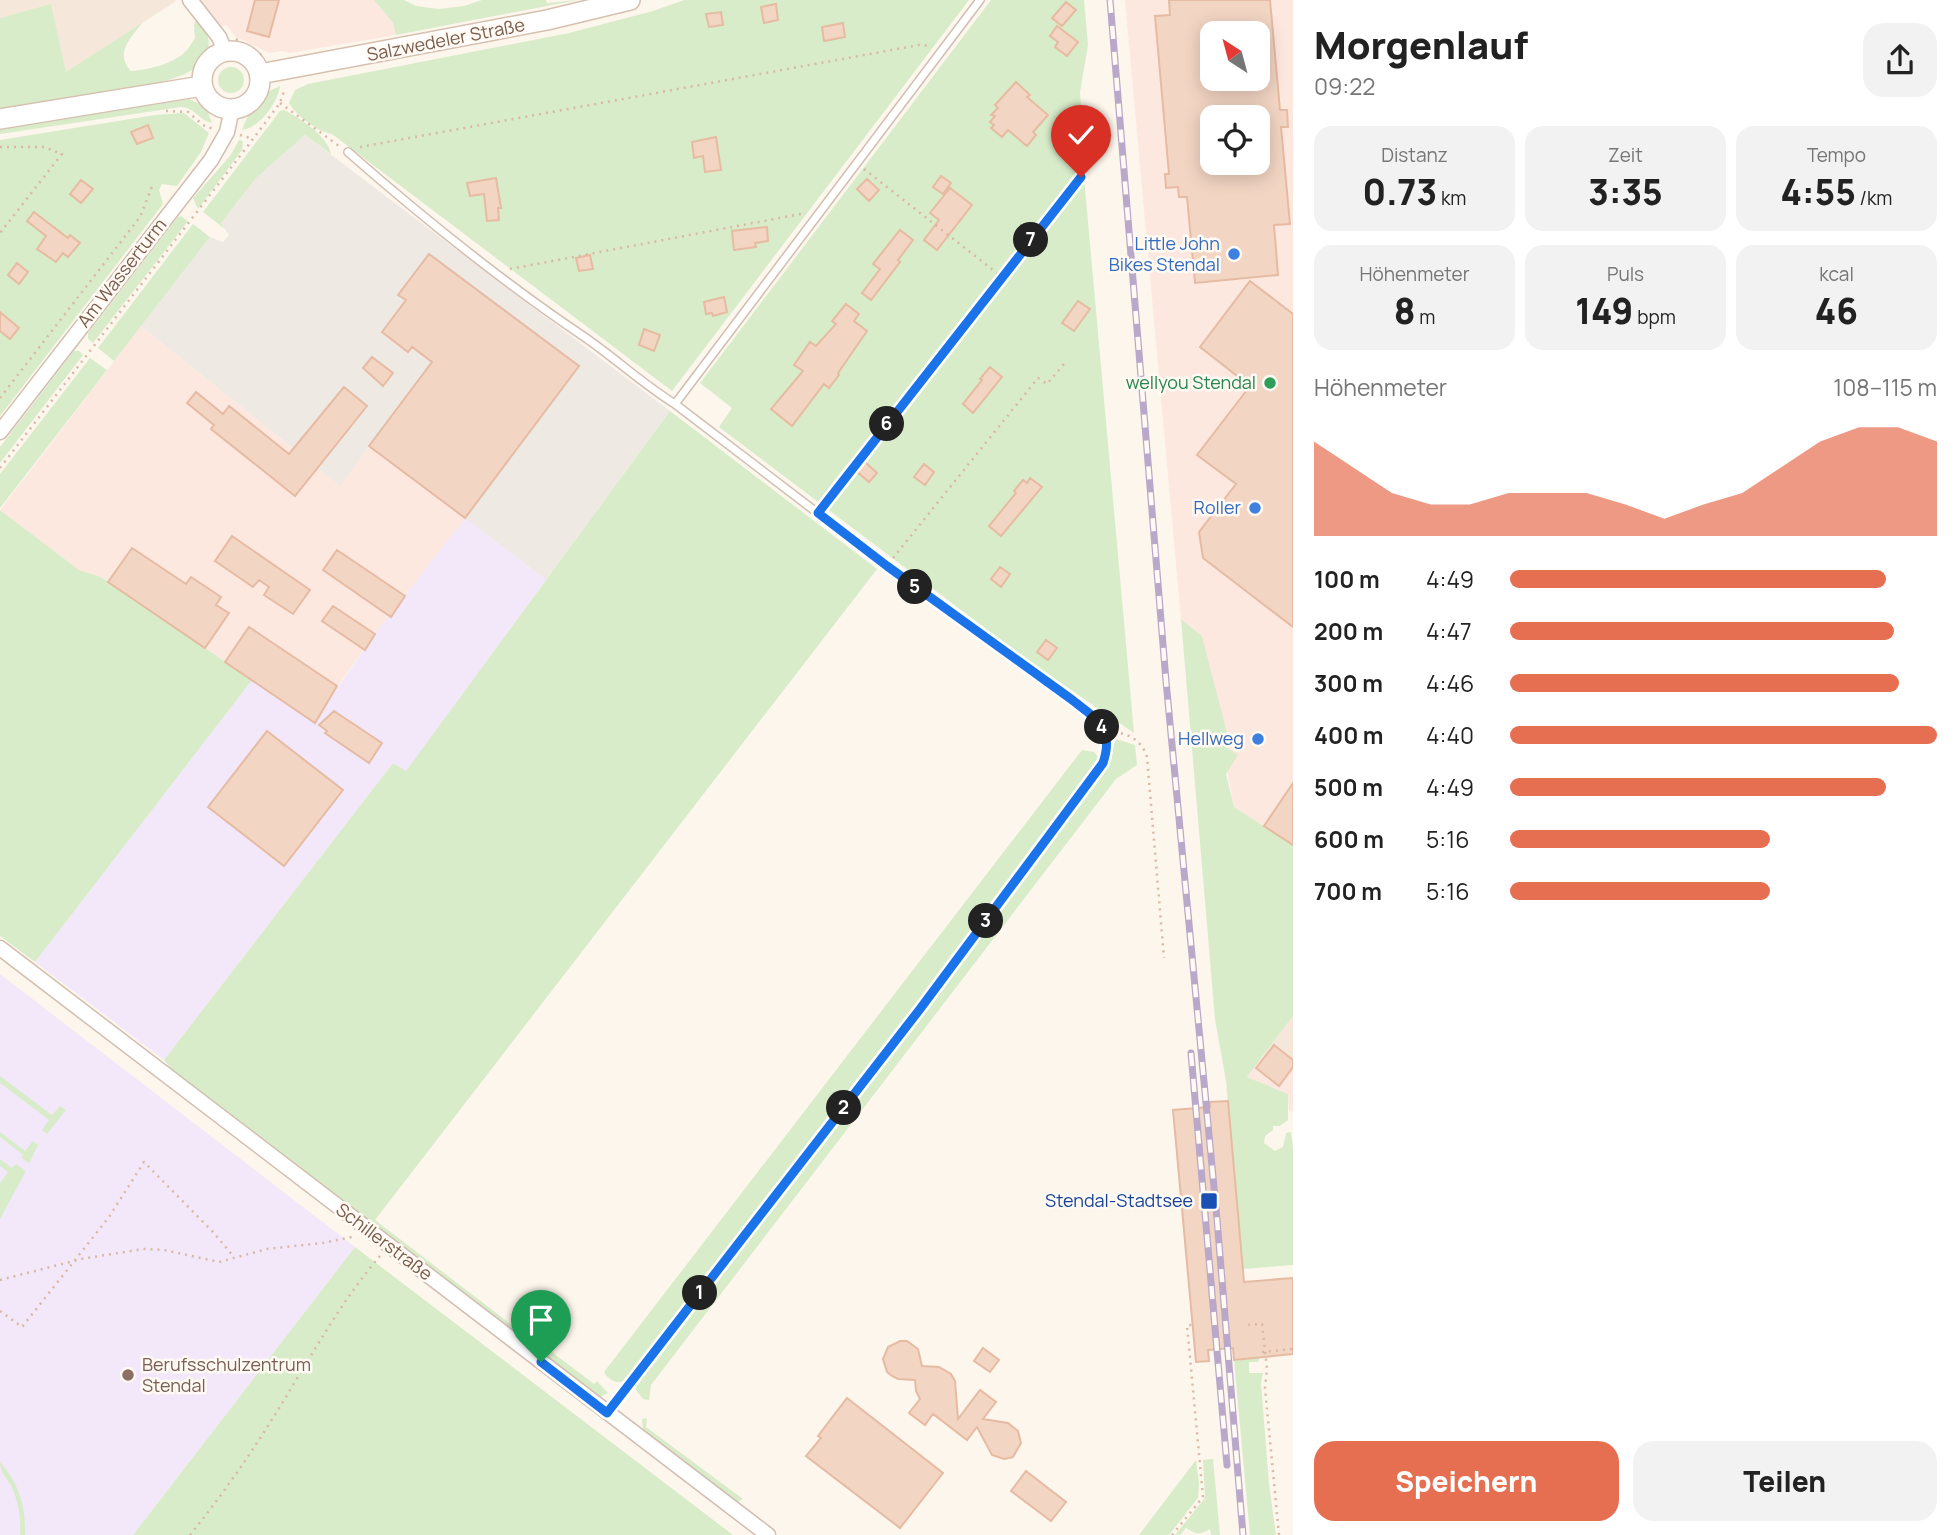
<!DOCTYPE html>
<html lang="de">
<meta charset="utf-8">
<style>
body{margin:0;font-family:Manrope,sans-serif;background:#f2f2f2;color:#222;height:100vh;display:flex;flex-direction:column;font-size:26px;white-space:nowrap}
*{box-sizing:border-box;margin:0}
p{font-size:23px;color:#767676}
.icon{flex:none;width:38px;height:38px;fill:none;stroke:currentColor;stroke-width:2;stroke-linecap:round;stroke-linejoin:round}
.map{position:relative;flex:1;overflow:hidden}
.panel{display:flex;flex-direction:column;background:#fff;width:665px}
.panel>*{flex:none}
.needle{width:46px;rotate:324deg}
.fabs{position:absolute;left:1200px;top:21px;display:grid;gap:14px}
.fabs a{display:grid;place-items:center;width:70px;height:70px;border-radius:14px;background:#fff;box-shadow:0 4px 18px #0003;font-size:35px}
.pin{position:absolute;display:grid;place-items:center;width:60px;height:60px;color:#fff;margin:-72px -30px;border-radius:50% 50% 50% 0;rotate:-45deg;box-shadow:0 0 7px #0007}
.pin .icon{rotate:45deg}
.km{position:absolute;width:35px;height:35px;margin:-18px;border-radius:50%;background:#222;color:#fff;font-size:19px;line-height:35px;text-align:center}
.round{display:grid;place-items:center;flex:none;width:74px;height:74px;border-radius:21px;background:#f2f2f2}
.headline{display:flex;align-items:center;justify-content:space-between;height:119px;padding:0 21px}
h1{font-size:38px;font-weight:800;line-height:52px}
.metrics{display:grid;grid-template-columns:repeat(3,1fr);gap:10px;height:119px;padding:7px 21px}
.metrics div{display:grid;align-content:center;border-radius:18px;background:#f2f2f2;text-align:center}
.metrics b{font-size:35px;font-weight:800}
.metrics small{font-size:19px;font-weight:400}
.metrics p{font-size:19px}
.chart{height:196px;padding:14px 21px}
.chart p{display:flex;justify-content:space-between}
.chart svg{width:100%;height:126px;margin-top:7px;fill:#e76f51;opacity:.7}
.button{display:flex;gap:14px;margin-top:auto;padding:14px 21px}
.button a{flex:1;height:80px;border-radius:21px;background:#e76f51;color:#fff;font-size:28px;font-weight:800;line-height:80px;text-align:center}
.button a+a{background:#f2f2f2;color:#222}
ul{padding:0 21px;list-style:none;font-size:23px}
li{display:grid;grid-template-columns:112px 84px 1fr;align-items:center;height:52px}
li i{height:18px;border-radius:9px;background:#e76f51}
main{display:flex;flex:1;min-height:0}
.map>svg:first-child{display:block}
.residential{fill:#f5e8da}
.commercial{fill:#fde8e0;fill-rule:evenodd}
.industrial{fill:#efe9e4}
.education{fill:#f3e8fa}
.green{fill:#d8ecc9}
.building{fill:#f3d5c3;stroke:#e6bba3;stroke-width:2;fill-rule:evenodd}
.lines{fill:none;stroke-linecap:round;stroke-linejoin:round}
.service-casing{stroke:#d1beb0;stroke-width:10}
.minor-casing{stroke:#d1beb0;stroke-width:17}
.secondary-casing{stroke:#d6c0b0;stroke-width:22}
.path{stroke:#d9b8a5;stroke-width:2.5;stroke-dasharray:2 5;stroke-linecap:butt}
.service{stroke:#fff;stroke-width:7}
.minor{stroke:#fff;stroke-width:14}
.secondary{stroke:#fff;stroke-width:19}
.rail-casing{stroke:#b9a8c9;stroke-width:7}
.rail{stroke:#fffaf3;stroke-width:4.5;stroke-dasharray:13;stroke-linecap:butt}
.route-casing{stroke:#fff;stroke-width:14}
.route{stroke:#1a73e8;stroke-width:9}
.shop-dot{fill:#3f7fe0;stroke:#fffaf3;stroke-width:2.5}
.leisure-dot{fill:#2e9e5b;stroke:#fffaf3;stroke-width:2.5}
.transit-dot{fill:#1a4fb4;stroke:#fffaf3;stroke-width:2.5}
.education-dot{fill:#8d6e63;stroke:#fffaf3;stroke-width:2.5}
.labels{text-anchor:middle;stroke-width:5;stroke-linejoin:round;paint-order:stroke}
.street-label{font-size:18px;fill:#7a5c4d;stroke:#fffaf3}
.shop-label{font-size:18px;fill:#366cbe;stroke:#fffaf3;text-anchor:end}
.leisure-label{font-size:18px;fill:#27864d;stroke:#fffaf3;text-anchor:end}
.transit-label{font-size:18px;fill:#164399;stroke:#fffaf3;text-anchor:end}
.education-label{font-size:18px;fill:#785e54;stroke:#fffaf3;text-anchor:start}
</style>
<main>
<div class="map">
<svg width="1293" height="1535" viewBox="0 0 1293 1535">
<rect width="100%" height="100%" fill="#fdf6ec"/>
<path class="residential" d="M0 0H175L176 1 66 73 51 5 0 18Z
M1293 1016V1067L1287 1074 1263 1056Z"/>
<path class="commercial" d="M198 0H374L393 23 396 35 290 53 281 51 269 53 236 37 226 25 221 27Z
M1125 0H1293V845L1234 807 1202 636 1181 619ZM1213 33H1258V79H1213ZM1213 117H1258V163H1213Z
M141 326 339 485 369 446 465 518 375 634 313 721 101 577 79 570 0 510Z
M1263 1056 1287 1074 1293 1067V1112L1289 1111 1288 1094 1247 1077Z"/>
<path class="industrial" d="M305 135 670 411 546 580 369 446 340 486 141 326 210 237 223 242 229 235 221 223 256 178Z"/>
<path class="education" d="M465 518 546 580 406 772 393 763 164 1060 35 962 252 680 320 713 375 634Z
M0 974 355 1247 133 1535H0Z"/>
<path class="green" d="M374 0H404L416 6 439 9 464 6 482 0H546L547 3 578 0 396 35 393 23Z
M684 0H969L672 391 332 134C316 131 297 116 289 103L295 90 308 84 569 33 653 11Z
M991 0H1084L1088 45 1080 92 1086 173 1084 177 1134 733 1026 659 719 427 732 408 700 383Z
M51 4 66 72 142 23C131 38 114 53 131 71 147 70 173 64 185 52 189 49 192 42 195 38L194 25 196 21H200C212 38 213 53 195 68 167 90 41 104 0 111V18Z
M218 80a13 13 0 1 1 26 0a13 13 0 1 1-26 0Z
M280 86C278 102 260 128 242 130 248 112 261 93 280 86Z
M189 99 206 107 212 123C199 120 195 108 181 107L0 134V128Z
M284 110C300 118 328 136 331 154L305 135 256 178 221 223 225 229 203 212 280 111Z
M184 113 209 133 201 152 177 186 162 184 159 190 163 204 0 416V140L155 115Z
M239 140 243 141 242 150 198 209 193 198 230 156Z
M181 216 188 221 93 343 88 339V333L178 217Z
M193 224 210 237 114 361 98 348Z
M74 351H79L83 355 0 463V447Z
M90 358 107 370 0 508V474Z
M670 411 877 569 375 1220 525 1335 527 1333 594 1384 597 1381 608 1393 600 1397 172 1070 164 1060 393 763 406 771Z
M0 510 79 570 101 577 252 680 35 962 0 936Z
M1181 619 1202 636 1227 733 1221 744 1238 755 1226 774 1234 807 1293 845V1016L1247 1077 1288 1094V1120L1280 1126H1273V1130L1265 1136 1264 1143 1275 1151 1283 1147 1286 1133 1291 1132 1293 1148V1265L1243 1269 1226 1081 1215 1019Z
M1116 739 1135 745 1137 765 1116 779 651 1385 649 1400 643 1399 636 1390V1386L1103 775Z
M1082 750 1094 752 1099 758 1095 767 991 910 664 1334 624 1381C615 1384 608 1379 604 1372Z
M0 1076 52 1115 60 1106 66 1110 47 1134 42 1130 49 1120 0 1083Z
M0 1132 25 1151 33 1141 38 1145 29 1164 21 1157 23 1155 0 1137Z
M0 1159 12 1168 16 1164 26 1171 0 1219V1183L8 1172 0 1166Z
M355 1247 733 1535H133Z
M1260 1357 1258 1362H1249V1373H1263L1261 1383 1269 1484 1276 1535H1250L1234 1360Z
M644 1418 647 1419 646 1427 743 1499 738 1502 643 1430 642 1420Z
M1213 1459 1220 1535H1211L1210 1529C1199 1535 1197 1535 1186 1528L1180 1535H1175L1205 1498 1203 1460Z
M1196 1460 1199 1483 1198 1498 1169 1535H1139Z
M0 1462C19 1483 26 1507 25 1535H20C21 1519 19 1503 12 1488 8 1479 0 1473 0 1462Z"/>
<path class="building" d="M255 0H279L269 37 247 31Z
M1169 0H1270L1280 110H1287L1288 127H1281L1290 224 1274 225 1278 275 1195 283 1187 197H1179L1178 187 1166 188 1165 174H1169L1155 16 1170 15ZM1213 33H1258V79H1213ZM1213 117H1258V163H1213Z
M1066 2 1076 10 1062 26 1052 18Z
M776 4 778 20 764 23 761 7Z
M721 12 723 25 709 27 706 14Z
M843 23 845 37 824 41 822 27Z
M1057 26 1078 42 1067 56 1055 47 1058 42 1050 36Z
M1016 82 1030 95 1027 97 1048 115 1033 132 1036 135 1027 146 1008 130 1002 137 991 128 994 125 990 122 995 116 991 115 998 108 995 105Z
M148 125 153 138 137 144 131 132Z
M716 137 721 170 705 172 703 156 694 158 692 142Z
M941 176 951 183 943 194 933 187Z
M496 178 501 208H498L499 220 487 221 484 194 470 196 467 183Z
M867 179 879 190 869 201 857 189Z
M81 180 93 189 81 203 70 194Z
M950 188 972 205 937 250 924 240 939 220 930 213Z
M34 212 68 238 70 235 80 243 68 257 63 253 56 262 37 249 46 236 27 221Z
M767 227 768 241 755 243 756 247 734 250 732 231Z
M900 230 913 240 898 260 900 262 871 300 862 293 880 269 873 264Z
M429 254 579 366 465 518 369 446 432 362 412 347 408 352 382 332 406 300 398 295Z
M590 255 593 269 579 271 576 258Z
M17 263 28 272 19 284 8 275Z
M1250 281 1293 314V627L1203 558 1199 532 1236 484 1197 455 1250 386 1200 347Z
M724 297 727 312 713 316 712 313 706 314 704 302Z
M1078 301 1090 309 1074 331 1062 323Z
M846 304 859 314 854 321 867 331 838 373 839 375 829 388 824 384 792 426 771 409 803 371 794 365 810 342 816 346 836 324 832 321Z
M0 312 19 328 10 339 0 331Z
M644 329 660 335 654 351 639 345Z
M372 357 393 373 383 386 363 368Z
M990 367 1002 377 973 413 963 404 982 380 980 379Z
M344 387 367 406 295 496 211 429 214 425 187 403 196 392 223 414 229 406 289 454Z
M864 461 877 473 869 482 856 471Z
M924 464 934 472 925 485 914 477Z
M1030 478 1042 487 1001 536 989 526 1016 493 1014 491 1023 480 1027 483Z
M232 536 310 590 293 614 264 595 269 587 259 580 253 587 215 561Z
M132 548 186 584 191 577 221 597 216 605 229 613 205 648 108 582Z
M337 550 405 596 391 617 323 570Z
M1000 567 1010 574 1001 587 991 579Z
M333 606 375 634 365 650 322 621Z
M249 627 337 686 315 723 225 662Z
M1046 640 1057 648 1048 660 1037 652Z
M334 711 382 743 369 763 325 733 327 731 319 725Z
M267 731 343 790 284 866 208 807Z
M1293 783V845L1264 826Z
M1274 1045 1293 1060V1067L1279 1086 1256 1068Z
M1228 1101 1244 1282 1293 1278V1354L1234 1360 1233 1348 1208 1350 1209 1361 1196 1362 1173 1110 1210 1107V1102Z
M900 1341H907L918 1349 922 1366 939 1367 951 1374 955 1381 958 1419 980 1390 996 1402 983 1419 1008 1423 1018 1431 1021 1443 1013 1457 1004 1459 992 1455 977 1427 967 1440 933 1414 925 1425 909 1413 920 1399 916 1391 915 1380 898 1379 892 1376 887 1372 883 1359 888 1347Z
M983 1348 999 1360 990 1372 974 1361Z
M847 1398 943 1473 900 1528 806 1456 821 1438 818 1436Z
M1026 1471 1066 1502 1051 1521 1011 1491Z"/>
<g class="lines">
<g class="service-casing">
<path id="service" d="M348 152C422 217 499 279 580 334 613 356 641 383 675 404L887 566 1071 699 1098 722
M675 404 980 0"/>
</g>
<g class="minor-casing">
<path id="minor" d="M190 0 219 37 225 51
M0 432 211 160 227 132 232 109
M0 948 768 1535"/>
</g>
<g class="secondary-casing">
<path id="secondary" d="M202 80a29 29 0 1 1 58 0a29 29 0 1 1-58 0Z
M260 74 547 20 630 0
M0 119 202 86"/>
</g>
<path class="path" d="M236 39 263 56
M280 103 339 146
M166 111 188 112 203 125 213 129
M240 135 253 139
M0 147H44L62 154 0 233
M360 147 919 45 932 46
M864 169 1002 277
M510 269 806 213
M0 398 140 217 153 184
M0 468 253 139 280 103 285 88
M824 505 1081 177
M893 558 1038 378 1047 384 1064 364
M1107 733C1125 730 1142 740 1147 757L1164 958
M0 1280 81 1259 143 1249 164 1250 219 1262 267 1249 323 1243 352 1237
M0 1311 22 1327 109 1217 144 1162 213 1232 234 1257
M1248 1325 1262 1324 1267 1369 1265 1388 1279 1535
M1262 1352 1293 1349
M617 1401 920 1009 1091 780C1102 765 1113 749 1104 730
M190 1535C219 1499 246 1461 271 1421 306 1366 337 1306 380 1256
M1172 1535 1203 1497 1187 1325H1193"/>
<use href="#service" class="service"/>
<use href="#minor" class="minor"/>
<use href="#secondary" class="secondary"/>
<g class="rail-casing">
<path id="rail" d="M1110 0 1166 681 1217 1219 1243 1535
M1191 1053 1227 1465"/>
</g>
<use href="#rail" class="rail"/>
</g>
<g class="lines">
<g class="route-casing">
<path id="route" d="M541 1362 607 1413 920 1009 1103 763C1115 727 1096 719 1071 699L887 566 818 513 1081 177"/>
</g>
<use href="#route" class="route"/>
</g>
<g class="shop-dot">
<circle cx="1234" cy="254" r="7"/>
<circle cx="1255" cy="508" r="7"/>
<circle cx="1258" cy="739" r="7"/>
</g>
<circle class="leisure-dot" cx="1270" cy="383" r="7"/>
<rect class="transit-dot" x="1200" y="1192" width="18" height="18" rx="3.5"/>
<circle class="education-dot" cx="128" cy="1375" r="7"/>
<g class="labels">
<g class="street-label">
<text transform="translate(446 40) rotate(-11)" y="6">Salzwedeler Straße</text>
<text transform="translate(122 273) rotate(-52)" y="6">Am Wasserturm</text>
<text transform="translate(384 1242) rotate(37)" y="6">Schillerstraße</text>
</g>
<g class="shop-label">
<text x="1220" y="250">Little John<tspan x="1220" dy="21">Bikes Stendal</tspan></text>
<text x="1241" y="514">Roller</text>
<text x="1244" y="745">Hellweg</text>
</g>
<g class="leisure-label">
<text x="1256" y="389">wellyou Stendal</text>
</g>
<g class="transit-label">
<text x="1193" y="1207">Stendal-Stadtsee</text>
</g>
<g class="education-label">
<text x="142" y="1371">Berufsschulzentrum<tspan x="142" dy="21">Stendal</tspan></text>
</g>
</g>
</svg>
<div class="fabs">
<a><svg class="needle" viewBox="-14 -14 28 28"><path d="M0-13l5 13h-10z" fill="#e53935"/><path d="M0 13l5-13h-10z" fill="#767676"/></svg></a>
<a><svg class="icon" aria-label="locate" viewBox="0 0 24 24"><circle cx="12" cy="12" r="6"/><path d="M12 2v4M12 18v4M2 12h4M18 12h4"/></svg></a>
</div>
<div class="pin" style="left:541px;top:1362px;background:#1e9e55"><svg class="icon" aria-label="arrive" viewBox="0 0 24 24"><path d="M6 21V4h12l-3 4 3 4H6"/></svg></div>
<div class="pin" style="left:1081px;top:177px;background:#d93025"><svg class="icon" aria-label="check" viewBox="0 0 24 24"><path d="M5 12l5 5 9-10"/></svg></div>
<b class="km" style="left:700px;top:1293px">1</b>
<b class="km" style="left:844px;top:1108px">2</b>
<b class="km" style="left:986px;top:921px">3</b>
<b class="km" style="left:1102px;top:727px">4</b>
<b class="km" style="left:915px;top:587px">5</b>
<b class="km" style="left:887px;top:424px">6</b>
<b class="km" style="left:1031px;top:240px">7</b>
</div>
<section class="panel">
<div class="headline"><div><h1>Morgenlauf</h1><p>09:22</p></div><a class="round"><svg class="icon" aria-label="share" viewBox="0 0 24 24"><path d="M12 15V3M7 8l5-5 5 5M5 13v7h14v-7"/></svg></a></div>
<div class="metrics">
<div><p>Distanz</p><b>0.73<small> km</small></b></div>
<div><p>Zeit</p><b>3:35</b></div>
<div><p>Tempo</p><b>4:55<small> /km</small></b></div>
</div>
<div class="metrics">
<div><p>Höhenmeter</p><b>8<small> m</small></b></div>
<div><p>Puls</p><b>149<small> bpm</small></b></div>
<div><p>kcal</p><b>46</b></div>
</div>
<div class="chart"><p><span>Höhenmeter</span>108–115 m</p>
<svg viewBox="0 0 160 44" preserveAspectRatio="none"><path d="M0 44V11L10 20L20 29L30 33L40 33L50 29L60 29L70 29L80 33L90 38L100 33L110 29L120 20L130 11L140 6L150 6L160 11V44z"/></svg>
</div>
<ul>
<li><b>100 m</b>4:49<i style="width:88%"></i></li>
<li><b>200 m</b>4:47<i style="width:90%"></i></li>
<li><b>300 m</b>4:46<i style="width:91%"></i></li>
<li><b>400 m</b>4:40<i style="width:100%"></i></li>
<li><b>500 m</b>4:49<i style="width:88%"></i></li>
<li><b>600 m</b>5:16<i style="width:61%"></i></li>
<li><b>700 m</b>5:16<i style="width:61%"></i></li>
</ul>
<div class="button"><a>Speichern</a><a>Teilen</a></div>
</section>
</main>
